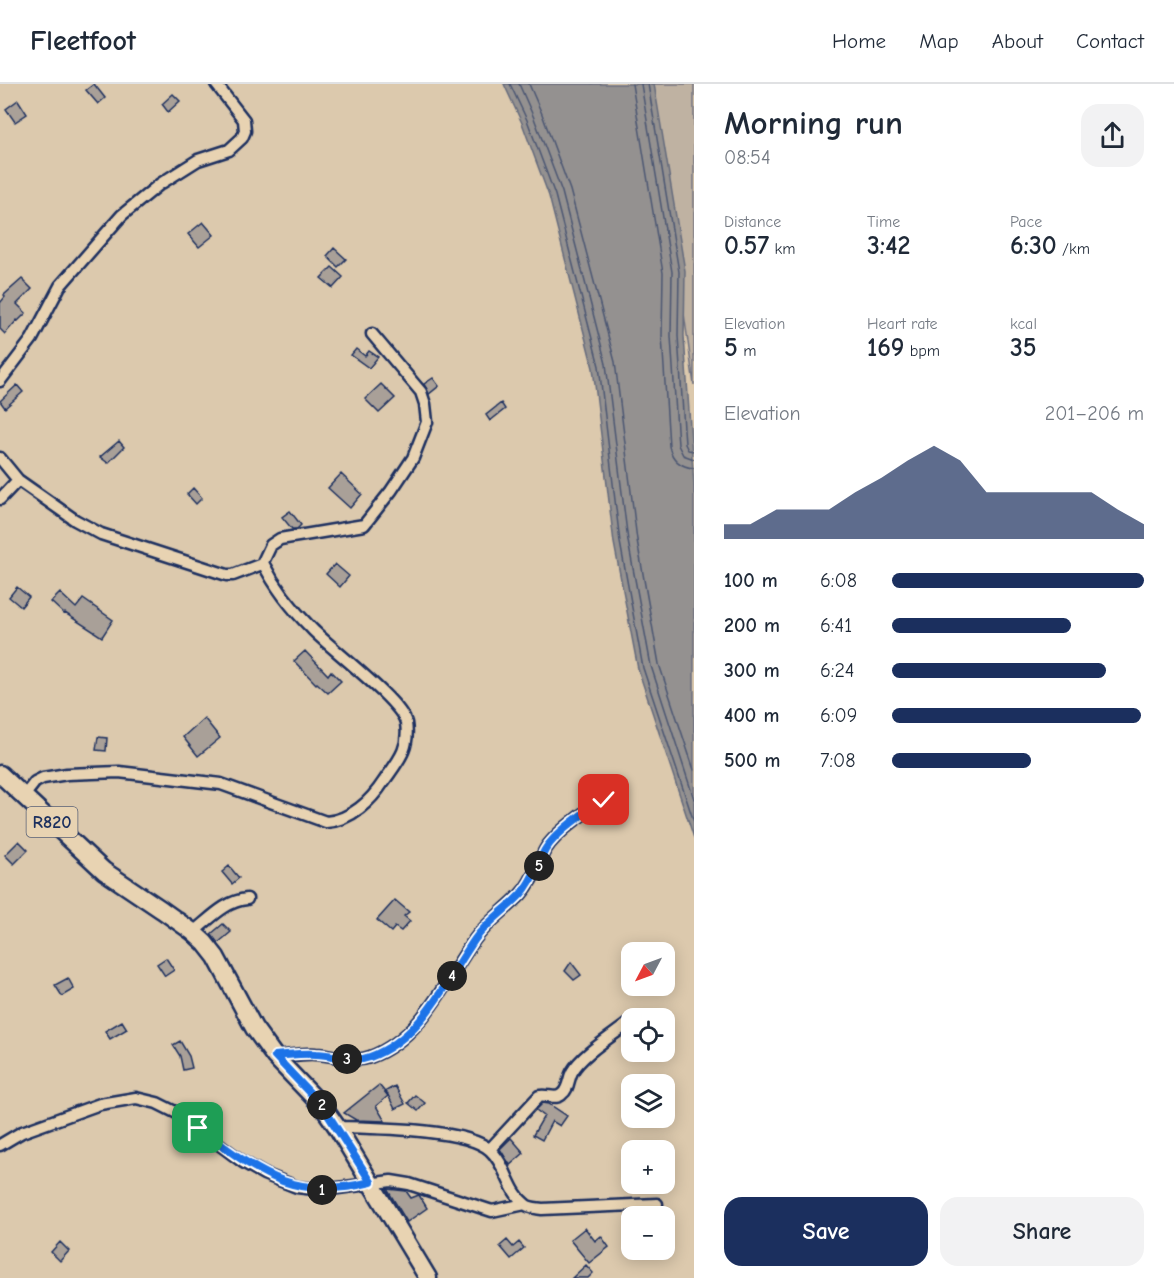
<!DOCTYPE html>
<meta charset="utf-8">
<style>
body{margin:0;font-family:"Comic Neue",sans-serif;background:#f2f2f3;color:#1f2937;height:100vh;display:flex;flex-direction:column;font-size:22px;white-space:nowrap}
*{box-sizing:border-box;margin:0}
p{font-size:20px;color:#747a83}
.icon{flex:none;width:33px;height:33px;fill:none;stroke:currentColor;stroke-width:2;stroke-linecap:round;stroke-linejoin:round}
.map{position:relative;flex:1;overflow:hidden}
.drawer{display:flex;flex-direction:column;background:#fff;width:480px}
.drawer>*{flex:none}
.needle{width:39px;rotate:229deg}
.controls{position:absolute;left:621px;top:858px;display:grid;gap:12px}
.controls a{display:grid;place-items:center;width:54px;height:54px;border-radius:12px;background:#fff;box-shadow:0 3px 15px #0003;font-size:30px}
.pin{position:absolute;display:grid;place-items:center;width:51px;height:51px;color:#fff;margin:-26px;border-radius:12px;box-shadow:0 3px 9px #0006}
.km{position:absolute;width:30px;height:30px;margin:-15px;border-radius:50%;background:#222;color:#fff;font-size:16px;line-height:30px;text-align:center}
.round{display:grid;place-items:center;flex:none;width:63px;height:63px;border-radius:18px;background:#f2f2f3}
.summary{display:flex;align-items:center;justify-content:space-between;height:102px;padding:0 30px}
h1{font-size:33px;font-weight:700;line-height:45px}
.metrics{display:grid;grid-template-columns:repeat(3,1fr);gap:9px;height:102px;padding:6px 30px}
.metrics div{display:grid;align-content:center}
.metrics b{font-size:26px;font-weight:700}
.metrics small{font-size:16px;font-weight:400}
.metrics p{font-size:16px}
.chart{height:168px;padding:12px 30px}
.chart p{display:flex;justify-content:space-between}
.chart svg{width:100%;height:108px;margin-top:6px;fill:#1b2f5e;opacity:.7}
.primary-button{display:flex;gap:12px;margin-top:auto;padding:12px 30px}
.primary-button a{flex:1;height:69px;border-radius:18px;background:#1b2f5e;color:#fff;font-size:24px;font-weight:700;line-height:69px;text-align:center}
.primary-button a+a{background:#f2f2f3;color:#1f2937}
ul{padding:0 30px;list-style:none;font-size:20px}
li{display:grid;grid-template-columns:96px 72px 1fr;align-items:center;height:45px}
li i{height:15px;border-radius:8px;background:#1b2f5e}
header{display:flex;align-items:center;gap:36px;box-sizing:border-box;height:84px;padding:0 30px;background:#fff;border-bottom:2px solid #e0e1e3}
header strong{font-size:28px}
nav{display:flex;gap:33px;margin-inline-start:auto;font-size:21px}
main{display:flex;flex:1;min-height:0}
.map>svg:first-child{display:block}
.green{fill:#bfb2a2;stroke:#6d7080;stroke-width:1.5}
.water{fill:#949190;stroke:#646a7c;stroke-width:1.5}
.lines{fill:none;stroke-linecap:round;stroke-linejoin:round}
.shore{stroke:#4b5672;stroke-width:1.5}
.building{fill:#a9a098;stroke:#1b2f5e;stroke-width:1.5}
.minor-casing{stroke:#1b2f5e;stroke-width:15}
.primary-casing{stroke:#1b2f5e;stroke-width:21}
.minor{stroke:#e8d3b2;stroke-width:10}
.primary{stroke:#e8d3b2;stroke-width:16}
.route-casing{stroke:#fff;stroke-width:12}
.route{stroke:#1a73e8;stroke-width:8}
.labels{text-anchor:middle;stroke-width:4.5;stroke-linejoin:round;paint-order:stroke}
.shield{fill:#e8d3b2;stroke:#586077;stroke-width:1.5}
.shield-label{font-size:18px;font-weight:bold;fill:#1b2f5e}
</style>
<header>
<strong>Fleetfoot</strong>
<nav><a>Home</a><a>Map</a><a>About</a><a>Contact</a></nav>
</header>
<main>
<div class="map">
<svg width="694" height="1194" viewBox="0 0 694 1194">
<rect width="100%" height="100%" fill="#dcc9ad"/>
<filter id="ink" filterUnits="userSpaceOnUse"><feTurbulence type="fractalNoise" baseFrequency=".0167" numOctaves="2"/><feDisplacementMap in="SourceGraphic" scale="12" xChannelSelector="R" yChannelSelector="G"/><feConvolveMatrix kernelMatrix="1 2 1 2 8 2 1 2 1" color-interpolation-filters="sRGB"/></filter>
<g filter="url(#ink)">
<path class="green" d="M652 0H694V301Z"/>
<path class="water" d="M504 0H654L685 187 684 252 694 402V754L638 585 614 459 593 284 549 112 522 39Z"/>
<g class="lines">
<path class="shore" d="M510 0 527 36 555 111 599 282 620 458 643 584 694 738
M519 0 534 34 562 108 606 280 628 457 651 582 694 715
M529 0 542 30 570 106 615 278 637 456 659 580 694 686
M632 0 663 189 662 252 669 362C672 376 680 383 694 384
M641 0 672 188 671 252 678 361 683 371 694 375
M648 0 679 188 678 252 685 360 688 366 694 367"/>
</g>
<path class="building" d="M94 0 105 14 98 20 86 6Z
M173 10 180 17 168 28 162 20Z
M18 16 27 30 15 38 6 25Z
M203 138 214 151 199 163 188 150Z
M334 164 346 175 338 183 327 172Z
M332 183 343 193 333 204 321 194Z
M22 195 32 205 17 220 26 229 18 237 17 236 5 250 0 245V219L5 213 4 211Z
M356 265 365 272 369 267 378 273 369 284 351 271Z
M433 294 439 302 429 310 424 300Z
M381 300 395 314 379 329 365 315Z
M17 301 23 308 5 324 0 317Z
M501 319 505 325 490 337 486 331Z
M119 357 124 363 108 379 100 373Z
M341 390 362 410 350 424 328 404Z
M193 404 202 414 196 420 187 410Z
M290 427 301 441 297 445H292L282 433Z
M335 480 349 492 340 503 326 490Z
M17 503 29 513 21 523 9 513Z
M60 509 76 524 83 515 113 536 102 553 65 529 64 530 51 518Z
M305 567 328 591 331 587 341 597 328 609 317 599 316 600 294 577Z
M204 634 220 654 198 672 183 653Z
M98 653 107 654 106 667 96 666Z
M19 757 28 766 14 780 5 771Z
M229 782 239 794 232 800 222 788Z
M395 816 409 828 404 832 410 837 401 847 395 843 391 848 377 836Z
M223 840 231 848 218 859 211 850Z
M166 874 174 886 165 892 157 880Z
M571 878 581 891 574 896 565 887Z
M68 894 74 905 62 912 55 901Z
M122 937 127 945 110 955 105 947Z
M180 957 189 972 192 984 183 986 180 972 173 961Z
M379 1001 388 1012 376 1022 385 1037 356 1036 344 1029Z
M395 1002 405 1020 395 1025 386 1007Z
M415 1011 425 1019 418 1027 408 1019Z
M543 1019 549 1020 567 1032 560 1042 552 1037 542 1056 533 1051 544 1032 536 1026Z
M511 1054 524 1069 510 1081 500 1065Z
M387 1105 406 1107 411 1114 419 1111 427 1124 407 1138Z
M585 1144 595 1157 601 1152 609 1163 589 1179 570 1156Z
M507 1156 513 1163 519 1158 524 1164 511 1175 500 1162Z
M60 1158 69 1167 60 1177 51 1168Z
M586 1181 593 1189 588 1194H572Z"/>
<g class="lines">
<g class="minor-casing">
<path id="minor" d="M0 297 32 255 60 202 122 131 160 100 198 76 229 66 242 54 245 47 244 36 216 0
M0 374 18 396 0 415
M18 396 75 436 101 450 227 491H233L262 480 271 461 280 455 364 441 391 407 413 374 427 338 425 320 421 308 372 250
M24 712 35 698 43 694 67 690 119 688 221 700 326 738C351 736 371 717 384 697 398 677 410 665 406 639 402 618 330 564 312 545 293 526 275 503 263 479
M193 848C210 835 225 817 247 815
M275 973C289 972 303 969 316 970 334 970 352 980 370 973 422 954 445 897 475 855 488 837 506 826 521 810 533 797 537 781 545 766 555 749 587 726 604 716
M337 1043C371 1044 466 1044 490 1066 506 1080 509 1108 525 1120 529 1124 536 1124 542 1125L657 1120
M0 1061 22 1048 100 1020 136 1014 157 1019 177 1029 243 1078 264 1090 297 1103 323 1106 391 1097 409 1100 492 1127 525 1120
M490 1065 539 1012C547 1010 557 1016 562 1010 569 1005 568 995 572 988 582 970 614 951 630 938"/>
</g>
<g class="primary-casing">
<path id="primary" d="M0 690 104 787 162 826 193 848 205 859 216 873 254 944 275 973 323 1023 337 1043 428 1194"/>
</g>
<use href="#minor" class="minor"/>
<use href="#primary" class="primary"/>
</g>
</g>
<g class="lines" filter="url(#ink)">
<g class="route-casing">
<path id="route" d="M198 1044C259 1088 292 1118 371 1098L323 1023 275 972C289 971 303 969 316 970 334 970 352 980 370 973 422 954 446 897 475 855 488 837 506 826 521 810 533 797 537 781 545 766 555 749 587 726 604 716"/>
</g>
<use href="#route" class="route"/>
</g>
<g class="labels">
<rect class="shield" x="26.5" y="723" width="51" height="30" rx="4.5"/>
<g class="shield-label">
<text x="52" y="744">R820</text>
</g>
</g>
</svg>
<div class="controls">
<a><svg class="needle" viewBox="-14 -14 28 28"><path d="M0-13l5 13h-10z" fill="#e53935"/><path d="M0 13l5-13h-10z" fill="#747a83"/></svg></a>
<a><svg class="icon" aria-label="locate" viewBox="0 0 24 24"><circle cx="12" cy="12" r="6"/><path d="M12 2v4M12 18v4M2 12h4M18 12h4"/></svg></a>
<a><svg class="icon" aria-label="layers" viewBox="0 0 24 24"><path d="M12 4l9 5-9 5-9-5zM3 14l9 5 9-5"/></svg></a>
<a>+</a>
<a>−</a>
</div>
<div class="pin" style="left:198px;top:1044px;background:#1e9e55"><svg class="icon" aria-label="arrive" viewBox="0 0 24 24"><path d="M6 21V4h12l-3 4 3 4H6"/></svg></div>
<div class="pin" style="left:604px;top:716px;background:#d93025"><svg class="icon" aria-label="check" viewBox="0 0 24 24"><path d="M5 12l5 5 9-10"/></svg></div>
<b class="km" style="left:322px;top:1106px">1</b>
<b class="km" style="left:322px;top:1021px">2</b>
<b class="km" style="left:347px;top:975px">3</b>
<b class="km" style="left:452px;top:892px">4</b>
<b class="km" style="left:539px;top:782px">5</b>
</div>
<section class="drawer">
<div class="summary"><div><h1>Morning run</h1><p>08:54</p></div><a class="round"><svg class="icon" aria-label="share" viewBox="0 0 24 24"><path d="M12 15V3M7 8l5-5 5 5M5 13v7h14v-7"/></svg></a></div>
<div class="metrics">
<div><p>Distance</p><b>0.57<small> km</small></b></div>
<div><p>Time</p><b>3:42</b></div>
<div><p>Pace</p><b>6:30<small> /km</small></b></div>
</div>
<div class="metrics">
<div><p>Elevation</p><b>5<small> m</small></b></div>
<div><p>Heart rate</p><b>169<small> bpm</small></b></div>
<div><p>kcal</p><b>35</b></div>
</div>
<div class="chart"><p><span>Elevation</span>201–206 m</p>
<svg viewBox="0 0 160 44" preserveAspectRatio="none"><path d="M0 44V38L10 38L20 32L30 32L40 32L50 25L60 19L70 12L80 6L90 12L100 25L110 25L120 25L130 25L140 25L150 32L160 38V44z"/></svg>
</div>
<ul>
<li><b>100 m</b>6:08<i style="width:100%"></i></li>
<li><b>200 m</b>6:41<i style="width:71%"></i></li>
<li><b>300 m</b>6:24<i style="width:85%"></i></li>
<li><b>400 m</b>6:09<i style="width:99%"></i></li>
<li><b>500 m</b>7:08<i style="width:55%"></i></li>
</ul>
<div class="primary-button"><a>Save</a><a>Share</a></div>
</section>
</main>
